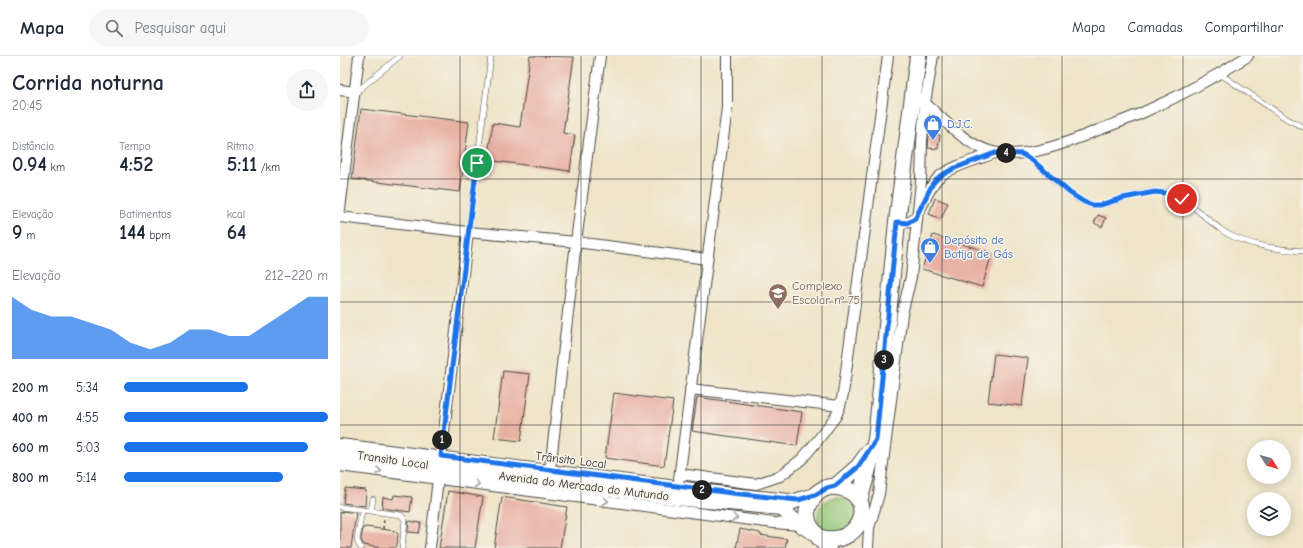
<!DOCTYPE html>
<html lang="pt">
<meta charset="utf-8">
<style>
body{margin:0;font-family:"Comic Neue",sans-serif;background:#f6f6f7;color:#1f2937;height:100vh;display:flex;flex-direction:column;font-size:15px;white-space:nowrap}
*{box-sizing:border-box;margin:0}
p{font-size:13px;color:#747a83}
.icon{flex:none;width:22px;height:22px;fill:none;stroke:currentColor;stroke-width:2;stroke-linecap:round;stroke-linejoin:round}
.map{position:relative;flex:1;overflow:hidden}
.sheet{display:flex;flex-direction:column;background:#fff;width:340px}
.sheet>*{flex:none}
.needle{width:26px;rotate:127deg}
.fabs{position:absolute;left:907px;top:384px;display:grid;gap:8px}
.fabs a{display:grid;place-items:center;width:44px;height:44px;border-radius:50%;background:#fff;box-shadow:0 2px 10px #0003;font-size:20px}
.pin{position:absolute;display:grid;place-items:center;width:34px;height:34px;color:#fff;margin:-17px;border:2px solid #fff;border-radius:50%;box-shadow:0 1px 4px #0007}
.km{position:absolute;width:20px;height:20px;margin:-10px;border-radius:50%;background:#222;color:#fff;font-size:11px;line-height:20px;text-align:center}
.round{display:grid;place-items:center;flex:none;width:42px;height:42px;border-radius:21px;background:#f6f6f7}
.headline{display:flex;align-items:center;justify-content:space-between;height:68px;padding:0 12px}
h1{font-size:22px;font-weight:700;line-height:30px}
.stats{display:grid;grid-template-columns:repeat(3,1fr);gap:6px;height:68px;padding:4px 12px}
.stats div{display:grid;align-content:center}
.stats b{font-size:20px;font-weight:700}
.stats small{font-size:11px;font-weight:400}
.stats p{font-size:11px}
.chart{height:112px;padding:8px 12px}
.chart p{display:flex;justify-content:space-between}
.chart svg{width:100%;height:72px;margin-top:4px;fill:#1a73e8;opacity:.7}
ul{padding:0 12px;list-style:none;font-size:13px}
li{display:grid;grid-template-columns:64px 48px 1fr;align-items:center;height:30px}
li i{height:10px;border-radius:5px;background:#1a73e8}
header{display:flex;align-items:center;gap:24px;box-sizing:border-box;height:56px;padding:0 20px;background:#fff;border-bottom:1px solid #e0e1e3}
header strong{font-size:19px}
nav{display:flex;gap:22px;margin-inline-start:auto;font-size:14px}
.search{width:280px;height:36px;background:#f6f6f7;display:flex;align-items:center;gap:10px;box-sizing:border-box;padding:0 14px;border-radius:22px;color:#747a83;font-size:15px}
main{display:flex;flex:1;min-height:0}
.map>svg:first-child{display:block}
.green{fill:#92c474;stroke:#5e7850}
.building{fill:#e8b0a3}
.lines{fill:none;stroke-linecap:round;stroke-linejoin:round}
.lane-casing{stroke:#484743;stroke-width:6}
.street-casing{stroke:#484743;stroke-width:12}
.secondary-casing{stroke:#484743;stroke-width:16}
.primary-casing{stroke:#484743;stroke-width:18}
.path{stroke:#484743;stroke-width:1.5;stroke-dasharray:3 3;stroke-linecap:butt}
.lane{stroke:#fff;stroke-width:5}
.street{stroke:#fff;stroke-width:10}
.secondary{stroke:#fff;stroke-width:14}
.primary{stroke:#fff;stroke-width:16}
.oneway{stroke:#a0a0a0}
.route-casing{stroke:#fff;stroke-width:8}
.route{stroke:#1a73e8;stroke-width:5}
.grid{fill:none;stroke:#2b2b2b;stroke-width:1;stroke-opacity:0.55}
.labels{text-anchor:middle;stroke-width:3;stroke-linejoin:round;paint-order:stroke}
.shop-label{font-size:12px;fill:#366cbe;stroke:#f7f3e8;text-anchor:start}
.education-label{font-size:12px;fill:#785e54;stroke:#f7f3e8;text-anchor:start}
.street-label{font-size:12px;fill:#2b2b2b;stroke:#f7f3e8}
</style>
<header>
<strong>Mapa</strong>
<div class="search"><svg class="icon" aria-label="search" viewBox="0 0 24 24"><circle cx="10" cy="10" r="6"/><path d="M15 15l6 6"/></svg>Pesquisar aqui</div>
<nav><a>Mapa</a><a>Camadas</a><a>Compartilhar</a></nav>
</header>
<main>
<section class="sheet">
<div class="headline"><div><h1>Corrida noturna</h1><p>20:45</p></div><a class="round"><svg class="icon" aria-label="share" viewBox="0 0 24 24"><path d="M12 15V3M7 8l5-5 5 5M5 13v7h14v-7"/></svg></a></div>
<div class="stats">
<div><p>Distância</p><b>0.94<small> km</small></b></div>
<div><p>Tempo</p><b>4:52</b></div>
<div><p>Ritmo</p><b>5:11<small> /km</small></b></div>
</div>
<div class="stats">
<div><p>Elevação</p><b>9<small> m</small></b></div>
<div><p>Batimentos</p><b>144<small> bpm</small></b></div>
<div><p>kcal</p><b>64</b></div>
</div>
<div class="chart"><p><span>Elevação</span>212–220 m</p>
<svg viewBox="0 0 160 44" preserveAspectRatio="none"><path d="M0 44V6L10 14L20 18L30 18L40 22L50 26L60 34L70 38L80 34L90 26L100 26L110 30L120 30L130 22L140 14L150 6L160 6V44z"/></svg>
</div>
<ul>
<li><b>200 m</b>5:34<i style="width:61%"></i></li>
<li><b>400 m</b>4:55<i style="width:100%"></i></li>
<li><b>600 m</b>5:03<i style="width:90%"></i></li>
<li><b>800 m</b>5:14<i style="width:78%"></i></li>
</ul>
</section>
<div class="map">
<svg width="963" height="492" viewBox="0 0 963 492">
<rect width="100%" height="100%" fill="#f7f3e8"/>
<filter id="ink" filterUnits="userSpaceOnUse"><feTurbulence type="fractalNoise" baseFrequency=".025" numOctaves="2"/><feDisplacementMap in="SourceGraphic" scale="8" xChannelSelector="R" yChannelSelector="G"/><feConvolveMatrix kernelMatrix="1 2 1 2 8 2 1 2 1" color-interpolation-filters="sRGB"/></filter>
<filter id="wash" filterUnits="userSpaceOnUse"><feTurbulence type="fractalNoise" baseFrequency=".012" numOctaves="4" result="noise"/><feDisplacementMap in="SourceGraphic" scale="16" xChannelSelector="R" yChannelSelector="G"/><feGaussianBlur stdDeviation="0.9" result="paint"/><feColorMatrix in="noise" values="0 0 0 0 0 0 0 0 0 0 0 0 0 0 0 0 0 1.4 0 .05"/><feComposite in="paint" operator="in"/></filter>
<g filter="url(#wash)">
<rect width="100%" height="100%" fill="#efe4c8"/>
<path class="green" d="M496 441C504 442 515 445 516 455 517 461 513 469 511 475H483C472 460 478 445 496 441Z"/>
<g id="blocks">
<path class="building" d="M190 0 234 1 223 77 235 79 230 115 147 104 153 67 180 71Z
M21 53 129 66 120 136 12 123Z
M589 78 600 79 598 93 588 92Z
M595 142 608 147 601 163 589 158Z
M758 159 766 162 762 171 754 167Z
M593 179 652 197 642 231 582 213Z
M654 298 688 302 682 350 648 346Z
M163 315 190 318 181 385 154 382Z
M274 337 333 345 324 410 265 402Z
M357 341 462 356 457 390 352 375Z
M5 432 26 434 25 450 3 447Z
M108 435 143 441 135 492H99Z
M54 439 72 441 70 456 42 452 43 441 53 443Z
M162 441 227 451 220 492H154Z
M2 455 16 457 11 492H0V456L2 457Z
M69 465 81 467 79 477 68 476Z
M26 471 55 475 58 478 57 489 55 492H41L24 489 21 484 23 472Z
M400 473 420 477V479L447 483 445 492H396Z"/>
</g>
</g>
<g filter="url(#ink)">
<use href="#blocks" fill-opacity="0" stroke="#484743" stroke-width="1"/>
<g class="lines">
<g class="lane-casing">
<path id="lane" d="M880 18 947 63 963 71
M16 36 60 0
M683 98C702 110 732 145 751 149 760 151 770 146 778 144 793 139 817 133 832 138 847 143 866 163 879 172 898 188 939 194 963 195
M128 176 151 0
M0 451 61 459 65 464 62 492
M31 455 33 443
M21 492 19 489 17 484 22 454"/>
</g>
<g class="street-casing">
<path id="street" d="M0 34 15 36
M580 45 585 47C605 65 627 90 653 96 684 104 730 86 758 74 774 68 789 63 804 56 840 40 875 21 908 0
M0 153 19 0
M0 161 128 176 236 186 367 203
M557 166C561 166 565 167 569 166 579 164 588 130 599 121 611 110 639 103 655 97
M350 333 500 350
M0 388 392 437 458 444
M101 400 128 176
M0 410 434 467 460 469
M210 414 236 186 260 0
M340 418 416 428 440 420 462 403 478 384 496 360 500 350 503 338 548 0
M339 423 387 52V0
M90 492 98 423
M528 492 529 472 539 438 562 258 571 221 581 126 582 86 585 47 593 0"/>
</g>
<g class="secondary-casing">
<path id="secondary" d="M0 399 337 442 441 452 458 444 475 439
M441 452 460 469 475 478"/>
</g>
<g class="primary-casing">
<path id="primary" d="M495 431 518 411 529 396
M519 445 536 384 557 166 578 0
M481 482C524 492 538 436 497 431 477 428 462 451 469 468 472 475 483 485 488 492"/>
</g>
<path class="path" d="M43 473 44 464"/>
<use href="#lane" class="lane"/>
<use href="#street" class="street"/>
<use href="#secondary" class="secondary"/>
<use href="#primary" class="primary"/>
</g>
<defs><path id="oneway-chevron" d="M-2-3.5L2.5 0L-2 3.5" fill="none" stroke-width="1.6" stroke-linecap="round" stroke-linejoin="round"/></defs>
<g class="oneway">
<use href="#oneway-chevron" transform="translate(39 415) rotate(8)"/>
<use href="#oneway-chevron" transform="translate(137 428) rotate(7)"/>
<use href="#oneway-chevron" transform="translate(266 445) rotate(7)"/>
<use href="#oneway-chevron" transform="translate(395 462) rotate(7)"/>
</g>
</g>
<g class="lines" filter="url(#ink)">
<g class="route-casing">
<path id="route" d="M137 107 101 400 392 437 458 444 475 439 487 432 495 430 518 411 536 384 557 166 568 167 575 163 593 127 600 120 615 112 655 97 682 98 692 104 730 137 744 146 752 149H760L783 142 815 136 833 138 842 143"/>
</g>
<use href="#route" class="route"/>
</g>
<path class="grid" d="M120 0V492M241 0V492M361 0V492M482 0V492M602 0V492M722 0V492M843 0V492M0 123H963M0 246H963M0 369H963"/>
<defs>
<g id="shop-pin" transform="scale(1)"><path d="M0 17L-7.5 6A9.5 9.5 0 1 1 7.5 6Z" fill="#3f7fe0" stroke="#f7f3e8"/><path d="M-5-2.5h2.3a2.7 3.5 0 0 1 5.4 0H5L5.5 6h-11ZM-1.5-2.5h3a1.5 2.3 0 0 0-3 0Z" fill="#fff"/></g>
<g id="school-pin" transform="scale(1)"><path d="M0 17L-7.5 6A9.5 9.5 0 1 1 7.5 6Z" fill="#8d6e63" stroke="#f7f3e8"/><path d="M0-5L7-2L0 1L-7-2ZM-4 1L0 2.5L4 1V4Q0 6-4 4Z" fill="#fff"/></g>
</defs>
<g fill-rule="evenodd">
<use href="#shop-pin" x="593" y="68"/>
<use href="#shop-pin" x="590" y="191"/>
<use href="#school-pin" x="438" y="237"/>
</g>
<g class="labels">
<g class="shop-label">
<text x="607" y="72">D.J.C.</text>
<text x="604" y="188">Depósito de<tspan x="604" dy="14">Botija de Gás</tspan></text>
</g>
<g class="education-label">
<text x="452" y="234">Complexo<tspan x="452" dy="14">Escolar nº 75</tspan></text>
</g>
<g class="street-label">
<text transform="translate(53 404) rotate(8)" y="4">Transito Local</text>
<text transform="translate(231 404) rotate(7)" y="4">Trânsito Local</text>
<text transform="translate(244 430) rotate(7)" y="4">Avenida do Mercado do Mutundo</text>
</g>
</g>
</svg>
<div class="fabs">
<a><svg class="needle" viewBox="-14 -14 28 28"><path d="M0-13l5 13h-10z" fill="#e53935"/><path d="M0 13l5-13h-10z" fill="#747a83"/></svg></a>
<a><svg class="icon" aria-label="layers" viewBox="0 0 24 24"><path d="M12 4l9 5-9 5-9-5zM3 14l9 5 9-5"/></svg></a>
</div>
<div class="pin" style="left:137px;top:107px;background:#1e9e55"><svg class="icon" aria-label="arrive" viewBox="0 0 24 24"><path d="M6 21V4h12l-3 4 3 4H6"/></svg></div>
<div class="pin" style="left:842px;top:143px;background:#d93025"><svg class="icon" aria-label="check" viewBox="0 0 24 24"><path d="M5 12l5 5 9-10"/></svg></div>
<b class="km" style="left:102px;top:384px">1</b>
<b class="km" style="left:362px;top:434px">2</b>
<b class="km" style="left:544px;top:304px">3</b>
<b class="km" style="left:666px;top:97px">4</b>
</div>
</main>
